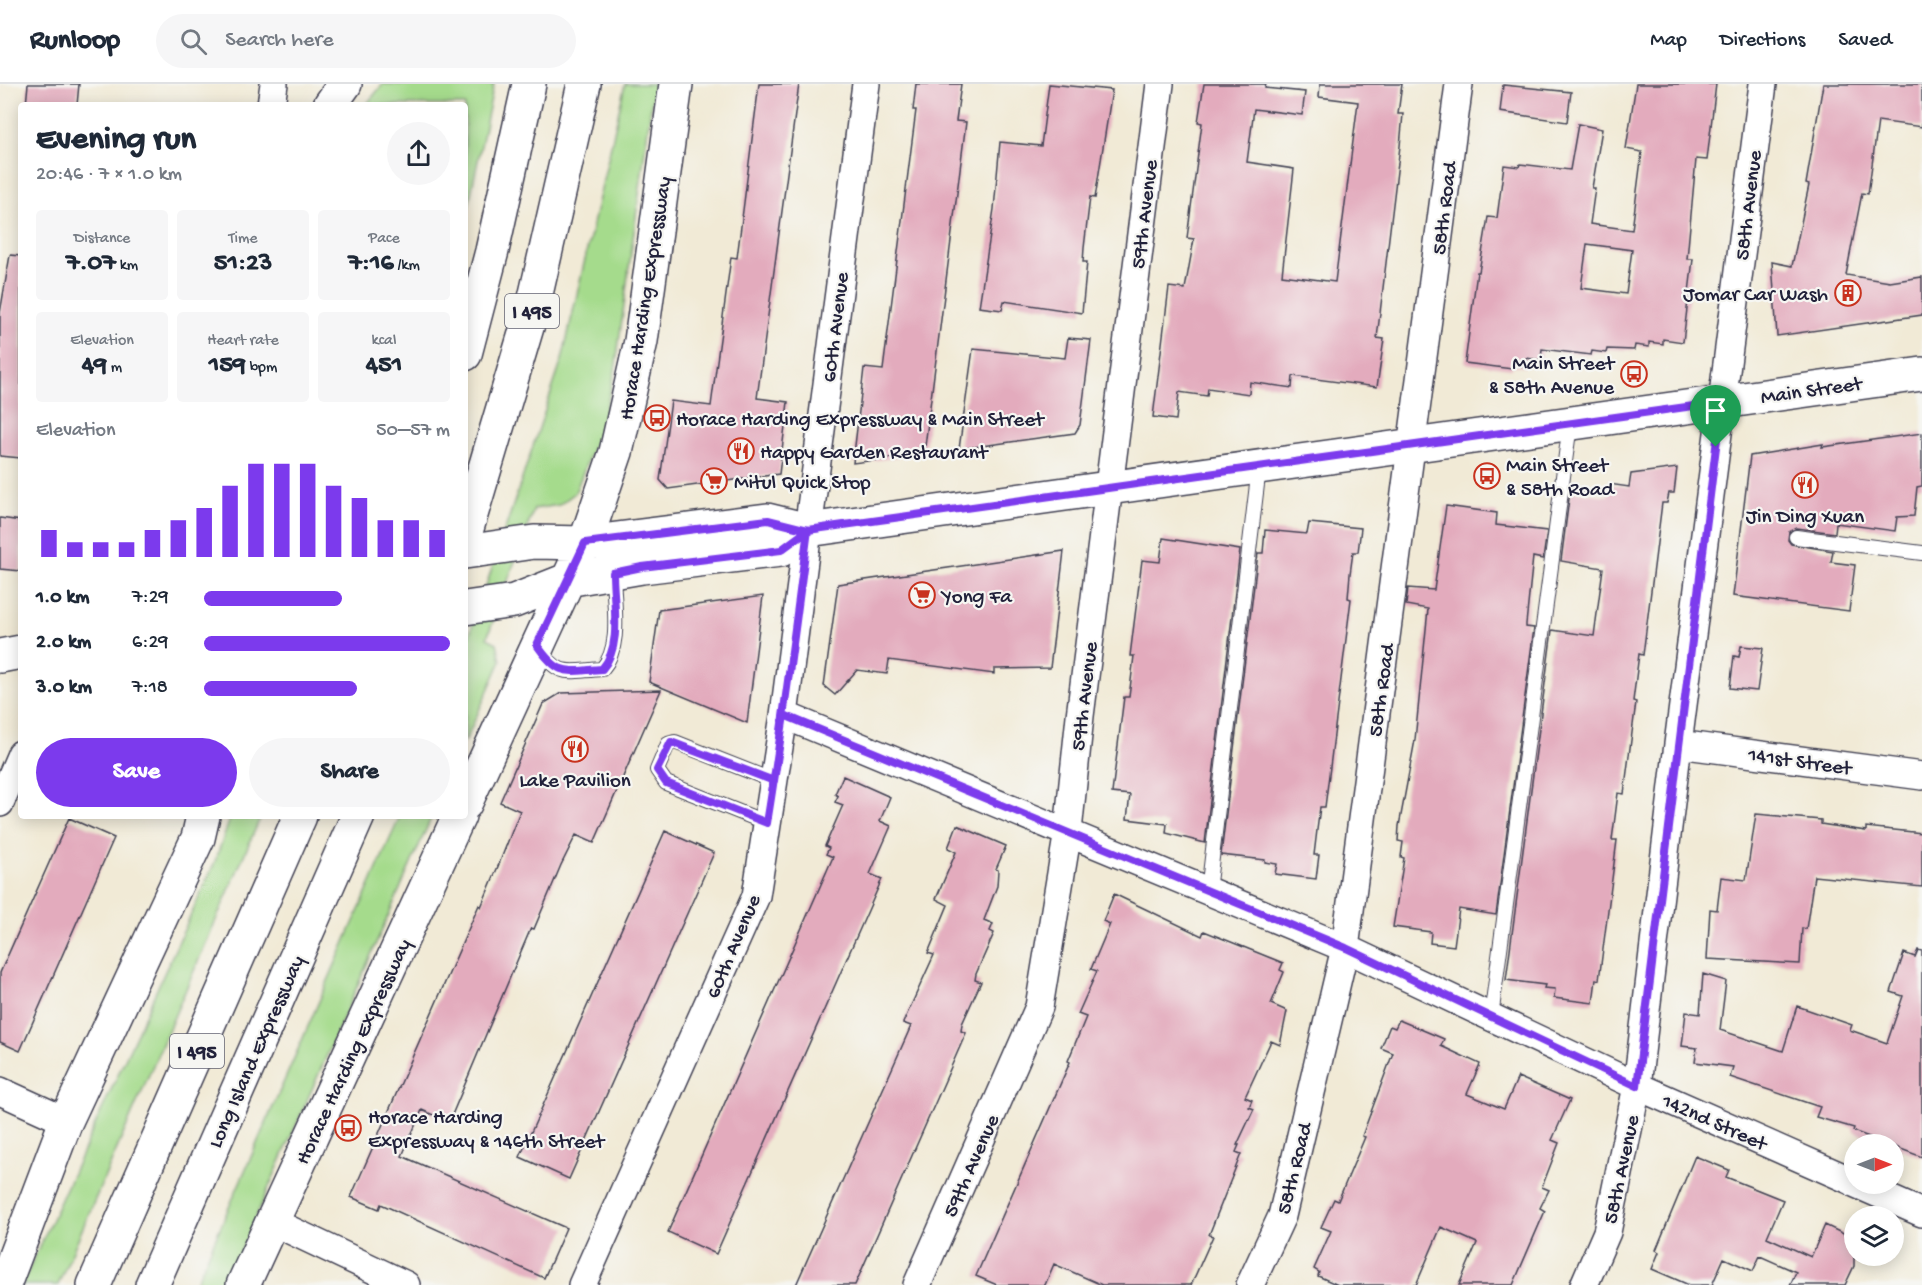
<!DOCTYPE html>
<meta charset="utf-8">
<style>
body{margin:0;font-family:"Gochi Hand",sans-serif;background:#f6f6f7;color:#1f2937;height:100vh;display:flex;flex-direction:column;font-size:22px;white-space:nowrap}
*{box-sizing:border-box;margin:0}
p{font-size:20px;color:#747a83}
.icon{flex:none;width:33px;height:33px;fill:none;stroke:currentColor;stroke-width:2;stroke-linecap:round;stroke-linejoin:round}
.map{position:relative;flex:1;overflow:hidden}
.sheet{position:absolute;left:18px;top:18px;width:450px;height:717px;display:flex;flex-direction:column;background:#fff;border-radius:6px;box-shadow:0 3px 15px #0003}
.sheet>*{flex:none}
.needle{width:39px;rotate:90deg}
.fabs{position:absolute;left:1844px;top:1050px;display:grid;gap:12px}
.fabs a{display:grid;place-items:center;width:60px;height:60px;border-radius:50%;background:#fff;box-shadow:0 3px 15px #0003;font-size:30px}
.pin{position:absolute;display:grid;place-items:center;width:51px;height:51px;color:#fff;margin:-62px -26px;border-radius:50% 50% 50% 0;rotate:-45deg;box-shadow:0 0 6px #0007}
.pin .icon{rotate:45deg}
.round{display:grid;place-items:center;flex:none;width:63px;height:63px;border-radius:32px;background:#f6f6f7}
.headline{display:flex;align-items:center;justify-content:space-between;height:102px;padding:0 18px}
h1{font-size:33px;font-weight:700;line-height:45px}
.stats{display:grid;grid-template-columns:repeat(3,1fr);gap:9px;height:102px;padding:6px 18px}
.stats div{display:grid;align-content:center;border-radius:6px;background:#f6f6f7;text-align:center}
.stats b{font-size:26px;font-weight:700}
.stats small{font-size:16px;font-weight:400}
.stats p{font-size:16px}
.chart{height:168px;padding:12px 18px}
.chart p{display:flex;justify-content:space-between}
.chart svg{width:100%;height:108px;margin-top:6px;stroke:#7c3aed;stroke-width:6}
.action{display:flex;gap:12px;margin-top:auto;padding:12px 18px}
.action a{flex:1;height:69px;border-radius:36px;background:#7c3aed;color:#fff;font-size:24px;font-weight:700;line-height:69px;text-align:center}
.action a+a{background:#f6f6f7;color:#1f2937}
ul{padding:0 18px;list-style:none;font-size:20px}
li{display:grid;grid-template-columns:96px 72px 1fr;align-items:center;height:45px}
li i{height:15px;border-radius:8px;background:#7c3aed}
header{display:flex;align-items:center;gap:36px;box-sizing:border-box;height:84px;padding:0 30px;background:#fff;border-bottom:2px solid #e0e1e3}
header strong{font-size:28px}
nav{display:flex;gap:33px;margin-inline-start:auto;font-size:21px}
.search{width:420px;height:54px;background:#f6f6f7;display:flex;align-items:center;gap:15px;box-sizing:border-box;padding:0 21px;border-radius:33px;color:#747a83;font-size:22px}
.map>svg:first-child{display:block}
.green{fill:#a5db8c;stroke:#647e64;stroke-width:1.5}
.building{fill:#e3abbd;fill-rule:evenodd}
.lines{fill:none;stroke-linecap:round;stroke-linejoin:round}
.service-casing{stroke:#414052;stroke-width:16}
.minor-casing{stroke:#414052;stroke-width:30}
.secondary-casing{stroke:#414052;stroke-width:36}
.primary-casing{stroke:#414052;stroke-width:36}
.motorway-casing{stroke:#414052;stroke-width:36}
.service{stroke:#fff;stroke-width:14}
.minor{stroke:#fff;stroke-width:27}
.secondary{stroke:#fff;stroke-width:33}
.primary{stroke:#fff;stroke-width:33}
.motorway{stroke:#fff;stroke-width:33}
.route-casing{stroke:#fff;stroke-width:12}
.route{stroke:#7c3aed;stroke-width:8}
.labels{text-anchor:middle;stroke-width:4.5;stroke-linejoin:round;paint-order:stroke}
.shield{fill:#f6f6f2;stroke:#626272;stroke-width:1.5}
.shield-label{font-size:20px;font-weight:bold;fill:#22223b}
.street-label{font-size:21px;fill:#22223b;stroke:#f6f6f2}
.poi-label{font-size:21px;fill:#22223b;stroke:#f6f6f2;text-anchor:start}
</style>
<header>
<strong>Runloop</strong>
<div class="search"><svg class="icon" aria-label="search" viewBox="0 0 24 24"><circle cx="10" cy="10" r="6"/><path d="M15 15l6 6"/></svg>Search here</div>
<nav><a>Map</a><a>Directions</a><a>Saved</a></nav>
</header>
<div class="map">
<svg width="1922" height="1201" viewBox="0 0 1922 1201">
<rect width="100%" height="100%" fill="#f6f6f2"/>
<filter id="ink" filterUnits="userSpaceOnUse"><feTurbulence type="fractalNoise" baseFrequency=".0167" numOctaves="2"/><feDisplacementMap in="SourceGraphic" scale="12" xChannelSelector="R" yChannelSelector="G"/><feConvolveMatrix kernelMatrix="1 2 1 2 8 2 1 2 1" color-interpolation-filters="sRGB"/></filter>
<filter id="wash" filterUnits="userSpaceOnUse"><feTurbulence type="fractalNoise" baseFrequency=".008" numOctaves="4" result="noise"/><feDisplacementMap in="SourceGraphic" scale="24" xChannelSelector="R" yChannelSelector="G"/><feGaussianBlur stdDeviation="1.35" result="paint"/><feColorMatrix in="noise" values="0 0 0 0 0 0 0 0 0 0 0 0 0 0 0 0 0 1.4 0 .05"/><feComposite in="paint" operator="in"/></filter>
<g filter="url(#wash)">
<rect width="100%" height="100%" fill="#f1ead6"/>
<path class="green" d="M383 0H494L465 138V21H366Z
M625 0H654L615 287 602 340 575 409 559 421 534 425 487 554 497 559 501 577 465 658V564L562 276Z
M231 732H261L58 1201H22L214 780Z
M400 732H432L226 1201H195Z"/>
<g id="blocks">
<path class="building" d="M28 0H79L77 21H26Z
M759 0H799L757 314 788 318 779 390 668 405 660 396 671 317 711 322 731 173 737 174Z
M916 0H961L956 37 966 38 924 370 853 379 864 284 883 286 916 26H913Z
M1049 0 1112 6 1095 114 1090 113 1084 164 1083 178H1087L1082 229 1004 217 1002 226 979 223 994 125 1000 58 1041 62Z
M1204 0H1266L1265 4 1305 8 1302 31 1254 25 1247 78 1294 85 1282 191 1335 198 1358 18 1319 13 1320 0H1402L1398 30H1403L1400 62 1377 254 1384 255 1377 303 1293 292 1292 304 1250 298 1249 310 1208 304 1207 312 1179 308 1176 336 1153 333 1169 203 1185 205 1194 155 1187 154 1202 39 1198 38Z
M1636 0H1716L1707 76 1696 75 1687 175H1693L1683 258 1663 255V260L1649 258V263L1635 261 1634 266 1607 265 1606 269 1592 267 1591 271 1542 265 1541 276 1526 274 1525 283 1512 281V285L1465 279 1477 188H1479L1488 133 1497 134 1504 81 1519 83 1520 80 1570 86 1578 40 1602 45 1592 104H1595L1590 140 1632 146 1642 68 1626 65ZM1587 160 1632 166 1626 210 1581 204Z
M1823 0H1922V43L1878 37 1868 110 1862 109 1846 191 1890 198 1922 193V231L1777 252 1772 178 1792 182 1809 101 1806 100Z
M1503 1 1571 8 1567 38 1500 28Z
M10 171 21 172V374L0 372V229Z
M1068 254 1091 256 1080 341 1075 349 959 365 973 265 1065 274Z
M1922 349V402L1917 403 1914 432 1897 433 1895 447 1836 439 1835 449 1797 444 1789 448 1788 456 1791 460 1833 467 1831 478 1855 481 1849 527 1733 512 1750 372 1823 360 1822 363Z
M1677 384 1674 409H1669L1667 419H1662L1643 571 1639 570 1633 617 1636 618 1624 710 1618 709 1615 733 1612 756H1617L1599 896 1596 895 1593 919 1554 914 1555 905 1544 904 1545 901 1506 896 1552 546 1594 552 1603 484 1561 477 1570 407 1608 412 1609 400 1629 403 1631 390Z
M1446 422 1497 429 1496 441 1547 447 1543 475 1533 473 1526 540V543L1534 544 1496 831 1459 825 1454 862 1430 859 1431 848 1393 843 1404 774 1401 773 1403 758 1398 757 1399 742 1415 656 1428 525 1406 521 1408 504 1434 506Z
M0 434 21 437V487L0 485Z
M1309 439 1361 444 1358 468H1353L1350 490 1348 514 1351 515 1325 723H1320L1317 746 1314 771H1319L1316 795 1275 790 1277 780 1265 778V776L1221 771 1258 469H1263L1265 446 1307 450Z
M1163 454 1240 466 1205 759 1166 749 1167 740 1127 735 1130 711 1112 709 1124 613H1129L1134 572H1130L1142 476 1160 478Z
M1064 467 1050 584 994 585V590L889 576 887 590 857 586 835 611 824 602 838 500Z
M763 512 747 639 649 598 659 526Z
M1741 562 1763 564 1757 607 1730 604 1734 572 1739 573Z
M661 606 594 759 576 751 561 781 534 845 531 844 522 865 449 1038 422 1026 402 1072 566 1144 544 1194 381 1120 379 1125 351 1113 479 821 481 823 499 780 520 727 500 718 543 620 561 609Z
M843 692 890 713 880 737 891 742 870 790 882 795 716 1170 668 1148 833 773 826 770 829 764 825 762 843 721 835 718 838 712 835 710Z
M1756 730 1821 736V740L1866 747V743L1922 749V803L1814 792 1806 845 1802 844 1800 880 1707 875 1710 825 1717 826 1721 793 1746 796Z
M69 734 114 754 20 967 0 958V889Z
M957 741 1006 762 996 785 998 786 997 802 984 836 993 840 990 847 994 849 976 890 975 896 981 898 962 940 961 947 966 949 855 1201H796L911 942 903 939 934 871 928 869 948 821 936 815 956 768 948 764Z
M665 747 714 769 569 1095 520 1073Z
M1114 810 1202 852 1204 847 1283 879 1280 886 1284 888 1271 920 1287 927 1280 961 1271 957 1245 1013 1252 1016 1249 1023 1254 1025 1237 1061H1239L1236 1068 1241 1070 1209 1151 1213 1152 1191 1201H1102L1054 1180 1045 1201H997L976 1192 1070 978 1068 977 1086 933 1078 930 1097 887 1091 885 1110 840 1103 837Z
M1918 866 1922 867V1073L1853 1047 1854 1044 1816 1033 1820 1023 1730 993 1733 983 1695 978 1697 964 1682 962 1686 928 1700 930 1703 890 1726 897 1720 946 1783 967 1797 922 1852 941 1850 946 1887 959 1903 912 1891 908 1904 869 1915 873Z
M1399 936 1444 955 1441 962 1480 980 1467 1010 1504 1025 1518 993 1570 1016 1552 1056 1559 1059 1542 1103 1549 1106 1540 1124 1545 1127 1513 1201H1459L1477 1159 1441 1143 1416 1201H1338L1318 1192 1319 1188 1314 1185 1331 1147 1321 1143 1334 1115 1338 1117 1365 1053 1362 1052 1393 969 1381 964 1390 942 1395 944Z
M1695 1072 1729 1086 1726 1093 1783 1116 1767 1153 1811 1173 1825 1141 1854 1155V1182L1845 1201H1790L1796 1188 1760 1172 1753 1187 1724 1174 1712 1201H1689L1652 1185 1659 1168 1656 1166Z"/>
</g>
</g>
<g filter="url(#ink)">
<use href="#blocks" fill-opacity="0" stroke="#414052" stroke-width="1.5"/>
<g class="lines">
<g class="service-casing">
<path id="service" d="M1796 453 1922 469
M538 563C560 595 567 587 602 585 623 562 613 519 613 489
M767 739 666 699 657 686 668 660 675 658 774 697
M1208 807 1259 384
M1491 933 1570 340"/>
</g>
<g class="minor-casing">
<path id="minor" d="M271 21 274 0
M784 631 1345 864 1637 1002 1854 1098
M1678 660 1922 692
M0 719 21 670
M0 1007 66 1037
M1856 1100 1922 1129
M273 1138 406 1201
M582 1201 756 812 784 631 866 0
M917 1201 1039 923 1068 747 1080 632 1160 0
M1250 1201 1282 1132 1345 864 1459 0
M1584 1201 1607 1148 1637 1002 1678 660 1763 0"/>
</g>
<g class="secondary-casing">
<path id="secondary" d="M330 21 345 0
M465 468 534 458 585 459 767 436 808 446 1922 290
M465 524 514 517 567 496 642 483 781 466 808 446
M465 720 585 459 616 368 641 257 676 0
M4 1201 66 1037 198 754 203 732
M243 1201 459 732"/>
</g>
<g class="primary-casing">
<path id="primary" d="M0 572 21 568"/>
</g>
<g class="motorway-casing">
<path id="motorway" d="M465 270 492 167 529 0
M465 451 533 223 584 0
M94 1201 300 732
M152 1201 358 732"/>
</g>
<use href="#service" class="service"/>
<use href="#minor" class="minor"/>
<use href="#secondary" class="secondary"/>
<use href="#primary" class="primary"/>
<use href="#motorway" class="motorway"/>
</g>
</g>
<g class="lines" filter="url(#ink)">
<g class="route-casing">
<path id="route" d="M1716 363 1722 318 808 446 768 436 585 459 537 561C560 594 566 587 602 585 623 562 613 519 613 489L642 483 781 466 808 446C795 544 783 642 767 739L666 699 657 686 671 658 774 697 784 631 1346 864 1637 1002 1716 363"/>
</g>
<use href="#route" class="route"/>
</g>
<defs>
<g id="building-ring" transform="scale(1.35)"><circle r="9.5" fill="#f6f6f2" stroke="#c8321e" stroke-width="1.5"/><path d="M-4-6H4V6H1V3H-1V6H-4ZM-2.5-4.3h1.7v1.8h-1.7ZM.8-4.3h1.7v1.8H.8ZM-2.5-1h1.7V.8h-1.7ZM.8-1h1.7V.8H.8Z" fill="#c8321e"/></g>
<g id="bus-ring" transform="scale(1.35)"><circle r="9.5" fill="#f6f6f2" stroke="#c8321e" stroke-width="1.5"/><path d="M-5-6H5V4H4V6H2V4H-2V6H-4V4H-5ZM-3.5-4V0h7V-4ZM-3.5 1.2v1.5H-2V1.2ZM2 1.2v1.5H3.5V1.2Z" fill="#c8321e"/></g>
<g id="restaurant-ring" transform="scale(1.35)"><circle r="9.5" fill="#f6f6f2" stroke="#c8321e" stroke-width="1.5"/><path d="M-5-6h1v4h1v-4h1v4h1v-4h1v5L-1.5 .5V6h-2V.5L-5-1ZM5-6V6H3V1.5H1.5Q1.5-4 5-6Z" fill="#c8321e"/></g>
<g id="supermarket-ring" transform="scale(1.35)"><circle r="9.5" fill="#f6f6f2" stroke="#c8321e" stroke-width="1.5"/><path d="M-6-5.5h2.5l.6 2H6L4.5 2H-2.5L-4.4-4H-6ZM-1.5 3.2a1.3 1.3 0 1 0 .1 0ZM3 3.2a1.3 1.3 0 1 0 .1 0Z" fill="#c8321e"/></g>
</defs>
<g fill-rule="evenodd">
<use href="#building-ring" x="1848" y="209"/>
<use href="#bus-ring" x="1634" y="290"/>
<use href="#bus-ring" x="657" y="334"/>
<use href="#restaurant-ring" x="741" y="367"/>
<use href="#bus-ring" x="1487" y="392"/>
<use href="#supermarket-ring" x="714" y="397"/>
<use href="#restaurant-ring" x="1805" y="401"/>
<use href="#supermarket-ring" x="922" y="511"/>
<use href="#restaurant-ring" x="575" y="665"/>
<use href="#bus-ring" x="348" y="1044"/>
</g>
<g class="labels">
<g class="shield">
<rect x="505" y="210" width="54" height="34" rx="4.5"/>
<rect x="170" y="950" width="54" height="34" rx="4.5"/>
</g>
<g class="shield-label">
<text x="532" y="234">I 495</text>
<text x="197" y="974">I 495</text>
</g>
<g class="street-label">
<text transform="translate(1747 121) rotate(-83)" y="7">58th Avenue</text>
<text transform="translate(1443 124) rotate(-83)" y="7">58th Road</text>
<text transform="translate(1143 130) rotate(-83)" y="7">59th Avenue</text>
<text transform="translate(644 214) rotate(-81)" y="7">Horace Harding Expressway</text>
<text transform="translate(834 243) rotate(-83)" y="7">60th Avenue</text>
<text transform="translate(1811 305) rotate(-8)" y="7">Main Street</text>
<text transform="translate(1380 606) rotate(-82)" y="7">58th Road</text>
<text transform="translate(1083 612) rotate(-83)" y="7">59th Avenue</text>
<text transform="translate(1800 676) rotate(8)" y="7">141st Street</text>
<text transform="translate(732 862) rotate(-67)" y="7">60th Avenue</text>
<text transform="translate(255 967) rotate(-66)" y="7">Long Island Expressway</text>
<text transform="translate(352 967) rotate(-65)" y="7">Horace Harding Expressway</text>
<text transform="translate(1715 1037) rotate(24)" y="7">142nd Street</text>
<text transform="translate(970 1081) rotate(-66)" y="7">59th Avenue</text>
<text transform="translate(1293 1084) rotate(-76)" y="7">58th Road</text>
<text transform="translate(1620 1085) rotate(-78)" y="7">58th Avenue</text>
</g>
<g class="poi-label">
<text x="1828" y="216" text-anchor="end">Jomar Car Wash</text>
<text x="1614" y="285" text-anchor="end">Main Street<tspan x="1614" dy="24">&amp; 58th Avenue</tspan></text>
<text x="676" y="341">Horace Harding Expressway &amp; Main Street</text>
<text x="760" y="374">Happy Garden Restaurant</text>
<text x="1506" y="387">Main Street<tspan x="1506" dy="24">&amp; 58th Road</tspan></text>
<text x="734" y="404">Mitul Quick Stop</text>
<text x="1805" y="438" text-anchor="middle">Jin Ding Xuan</text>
<text x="942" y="518">Yong Fa</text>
<text x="575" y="702" text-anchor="middle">Lake Pavilion</text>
<text x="368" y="1039">Horace Harding<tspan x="368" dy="24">Expressway &amp; 146th Street</tspan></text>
</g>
</g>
</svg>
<div class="fabs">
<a><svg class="needle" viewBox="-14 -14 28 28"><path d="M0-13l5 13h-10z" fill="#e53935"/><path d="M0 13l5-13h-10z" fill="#747a83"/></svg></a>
<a><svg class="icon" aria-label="layers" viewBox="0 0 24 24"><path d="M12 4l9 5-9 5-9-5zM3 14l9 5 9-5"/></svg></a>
</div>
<div class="pin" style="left:1716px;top:363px;background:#1e9e55"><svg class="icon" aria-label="arrive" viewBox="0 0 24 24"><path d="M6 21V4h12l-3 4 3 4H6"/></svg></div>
<section class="sheet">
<div class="headline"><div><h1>Evening run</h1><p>20:46 · 7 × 1.0 km</p></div><a class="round"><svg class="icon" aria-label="share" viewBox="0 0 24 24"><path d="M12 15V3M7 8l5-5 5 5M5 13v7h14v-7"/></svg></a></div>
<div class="stats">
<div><p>Distance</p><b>7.07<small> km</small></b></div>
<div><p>Time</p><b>51:23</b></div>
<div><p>Pace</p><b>7:16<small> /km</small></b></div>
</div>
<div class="stats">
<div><p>Elevation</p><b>49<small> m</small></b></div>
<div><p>Heart rate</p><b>159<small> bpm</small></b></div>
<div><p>kcal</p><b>451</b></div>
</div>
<div class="chart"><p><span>Elevation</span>50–57 m</p>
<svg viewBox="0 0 160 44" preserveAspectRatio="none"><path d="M5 44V33M15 44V38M25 44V38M35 44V38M45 44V33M55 44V29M65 44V24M75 44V15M85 44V6M95 44V6M105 44V6M115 44V15M125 44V20M135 44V29M145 44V29M155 44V33"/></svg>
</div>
<ul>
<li><b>1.0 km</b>7:29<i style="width:56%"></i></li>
<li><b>2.0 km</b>6:29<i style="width:100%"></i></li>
<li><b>3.0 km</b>7:18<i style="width:62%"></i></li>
</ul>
<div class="action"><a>Save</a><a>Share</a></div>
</section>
</div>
